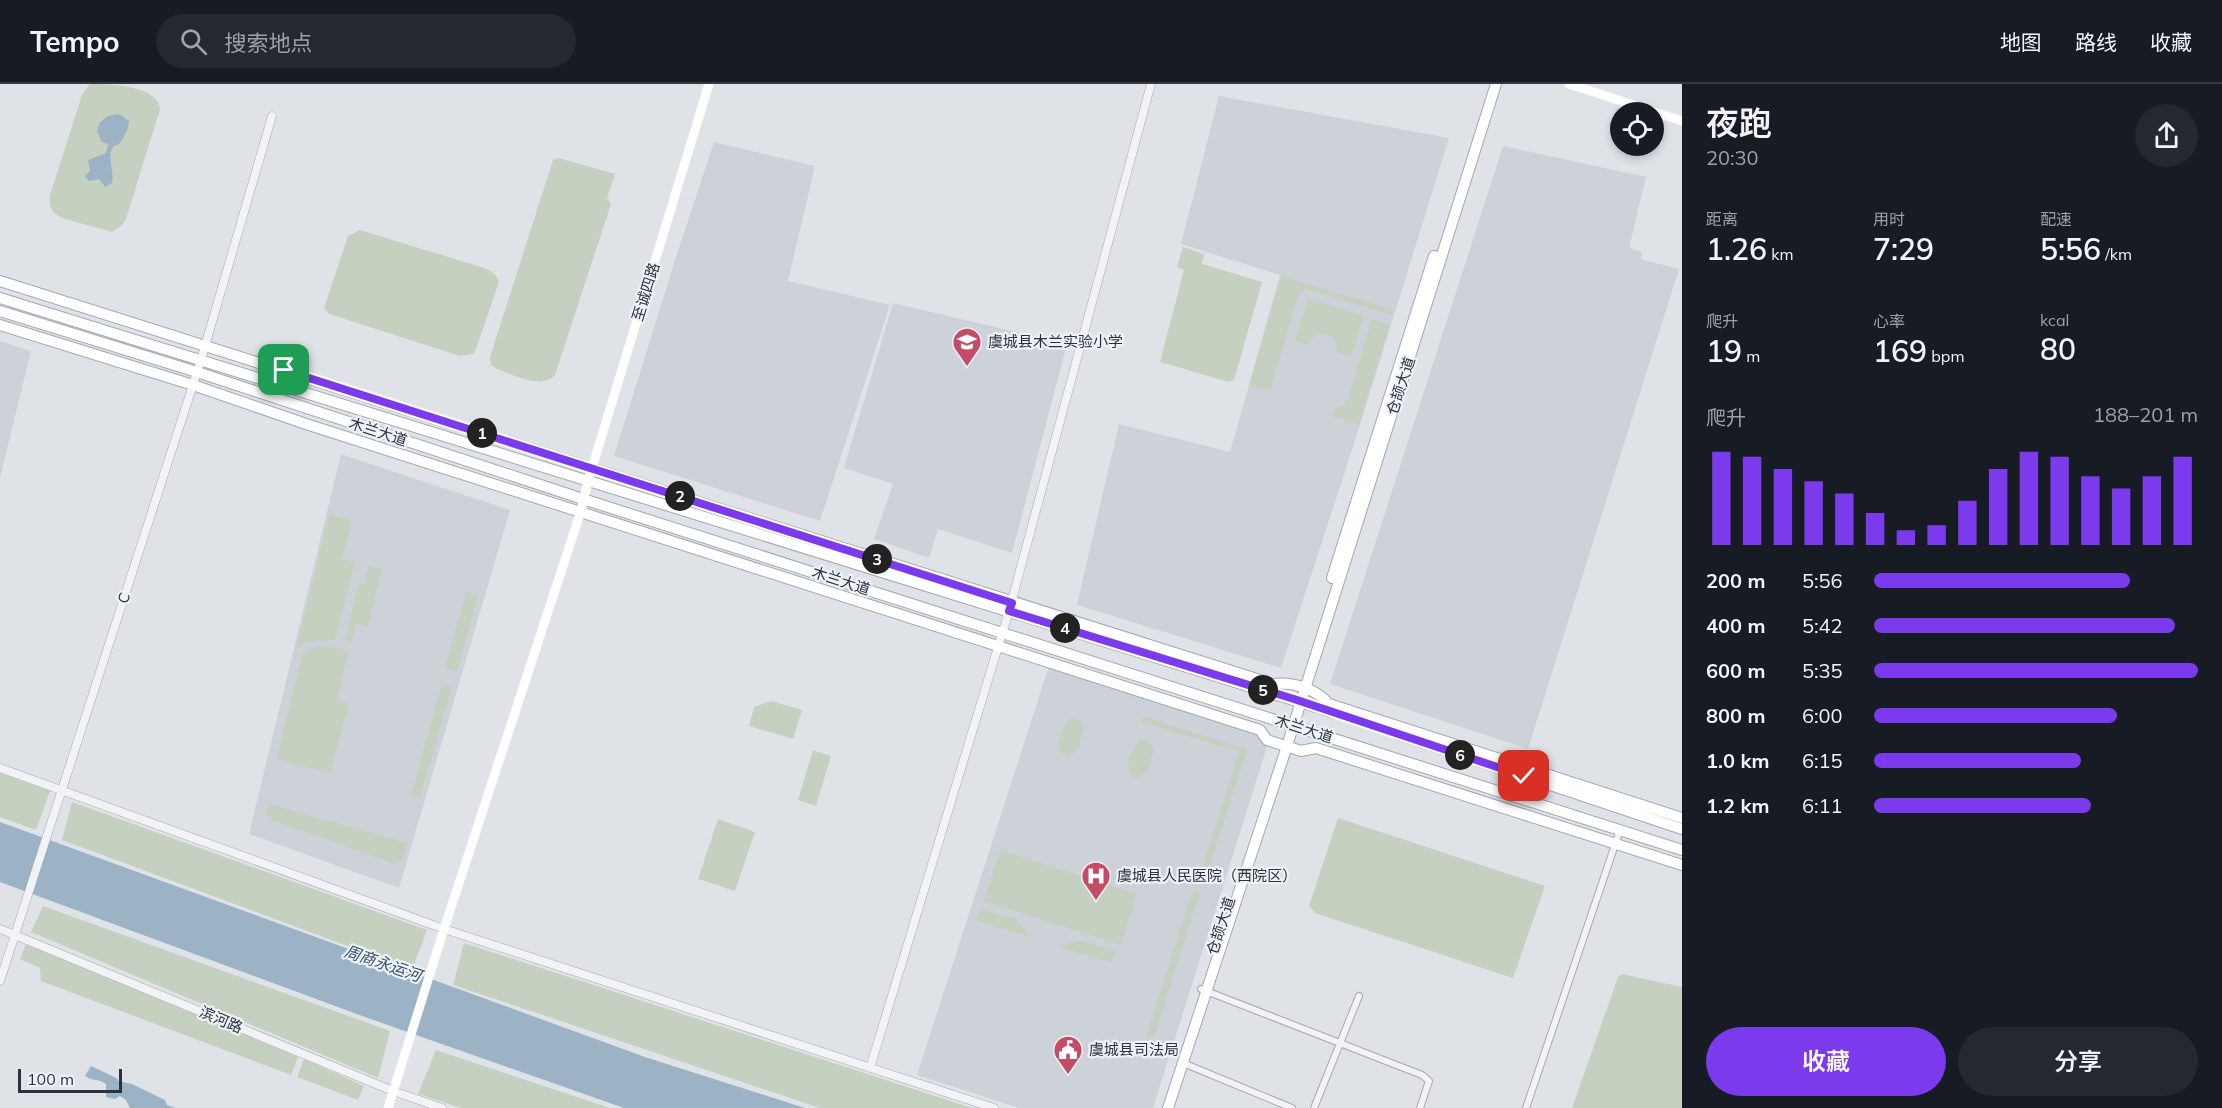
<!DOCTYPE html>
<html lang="zh">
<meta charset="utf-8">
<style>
body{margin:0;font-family:Mulish,"Noto Sans SC",sans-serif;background:#242831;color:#f1f3f6;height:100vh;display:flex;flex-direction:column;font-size:22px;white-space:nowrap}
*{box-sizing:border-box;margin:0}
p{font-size:20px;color:#9ea1a6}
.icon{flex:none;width:33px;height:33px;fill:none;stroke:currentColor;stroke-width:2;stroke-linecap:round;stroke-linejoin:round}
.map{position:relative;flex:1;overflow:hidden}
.details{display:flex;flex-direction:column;background:#171b24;width:540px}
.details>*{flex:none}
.fabs{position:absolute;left:1610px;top:18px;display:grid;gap:12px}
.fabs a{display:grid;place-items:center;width:54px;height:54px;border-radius:50%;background:#171b24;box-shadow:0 3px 9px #0003;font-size:30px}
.scale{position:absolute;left:18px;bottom:15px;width:104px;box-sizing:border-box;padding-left:6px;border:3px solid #29323d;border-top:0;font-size:16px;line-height:21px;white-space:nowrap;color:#29323d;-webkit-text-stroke:4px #eef1f5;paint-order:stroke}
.pin{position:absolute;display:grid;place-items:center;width:51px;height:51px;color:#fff;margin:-26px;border-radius:12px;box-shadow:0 3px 9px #0006}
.km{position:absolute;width:30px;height:30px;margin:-15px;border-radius:50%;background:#222;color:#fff;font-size:16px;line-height:30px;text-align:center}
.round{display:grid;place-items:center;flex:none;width:63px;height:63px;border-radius:32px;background:#242831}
.headline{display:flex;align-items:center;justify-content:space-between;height:102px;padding:0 24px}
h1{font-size:33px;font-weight:600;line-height:45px}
.metrics{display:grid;grid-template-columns:repeat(3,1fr);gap:9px;height:102px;padding:6px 24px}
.metrics div{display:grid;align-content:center}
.metrics b{font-size:30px;font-weight:600}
.metrics small{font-size:16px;font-weight:400}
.metrics p{font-size:16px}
.chart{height:168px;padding:12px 24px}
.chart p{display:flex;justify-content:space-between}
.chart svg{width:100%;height:108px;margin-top:6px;stroke:#7c3aed;stroke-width:6}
.action{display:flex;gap:12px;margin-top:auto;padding:12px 24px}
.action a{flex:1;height:69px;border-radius:36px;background:#7c3aed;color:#fff;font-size:24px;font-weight:600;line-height:69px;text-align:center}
.action a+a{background:#242831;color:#f1f3f6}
ul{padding:0 24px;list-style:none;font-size:20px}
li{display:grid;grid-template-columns:96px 72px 1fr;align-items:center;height:45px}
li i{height:15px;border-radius:8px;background:#7c3aed}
header{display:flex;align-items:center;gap:36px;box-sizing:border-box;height:84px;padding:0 30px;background:#171b24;border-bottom:2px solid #363941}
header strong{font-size:28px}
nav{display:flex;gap:33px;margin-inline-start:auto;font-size:21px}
.search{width:420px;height:54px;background:#242831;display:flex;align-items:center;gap:15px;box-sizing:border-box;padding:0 21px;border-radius:33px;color:#9ea1a6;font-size:22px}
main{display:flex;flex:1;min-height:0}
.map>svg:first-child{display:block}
.built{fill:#cdd2d9}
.green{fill:#c6d0c0}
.water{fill:#9cb3c5}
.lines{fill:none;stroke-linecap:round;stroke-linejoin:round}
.minor-casing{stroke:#a5aab1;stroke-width:8}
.tertiary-casing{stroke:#a5aab1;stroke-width:9}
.primary-casing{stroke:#9fa8b2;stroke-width:12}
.minor{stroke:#f1f3f6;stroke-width:6}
.tertiary{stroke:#f1f3f6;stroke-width:8}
.secondary{stroke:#fff;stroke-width:9}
.primary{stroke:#fff;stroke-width:10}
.route-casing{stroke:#fff;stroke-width:12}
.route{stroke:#7c3aed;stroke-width:8}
.labels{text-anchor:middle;stroke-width:4.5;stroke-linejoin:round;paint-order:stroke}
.street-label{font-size:15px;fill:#29323d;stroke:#eef1f5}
.poi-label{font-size:15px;fill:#29323d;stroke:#eef1f5;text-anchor:start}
.water-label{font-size:16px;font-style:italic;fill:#36536d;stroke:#eef1f5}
</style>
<header>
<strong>Tempo</strong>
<div class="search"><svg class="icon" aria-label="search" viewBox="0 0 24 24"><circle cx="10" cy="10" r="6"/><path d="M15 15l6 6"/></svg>搜索地点</div>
<nav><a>地图</a><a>路线</a><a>收藏</a></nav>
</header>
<main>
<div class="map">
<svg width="1682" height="1024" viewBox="0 0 1682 1024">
<rect width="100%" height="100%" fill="#dfe3e7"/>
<path class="built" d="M1219 12 1449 54 1360 341 1281 584 1077 521 1119 340 1230 368 1280 191 1181 160Z
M714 58 815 82 788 197 890 221 820 437 614 372 677 170Z
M1503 62 1646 93 1629 164 1642 168 1641 175 1679 185 1528 665 1330 600Z
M893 219 1067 260 1012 469 938 445 929 474 874 455 893 400 844 384Z
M0 257 31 267 0 394Z
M341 370 510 426 399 804 249 750Z
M1049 582 1259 649 1267 663 1153 1024H1019L917 991Z"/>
<path class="green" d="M90 0C110 0 157 1 160 25L126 135 121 142 112 148 62 134C51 128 49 123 50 111L82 11Z
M559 74 615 90 607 114 611 120 555 291C541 306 514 291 497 285L491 281 490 273 553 76Z
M360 146 484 184C492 187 496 190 499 198L476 265 473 270 460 272 329 230 324 224 348 152Z
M1183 163 1204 170 1202 180 1262 198 1234 296 1229 298 1160 278 1184 186 1177 183Z
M1281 192 1393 226 1391 231 1307 205 1303 206 1299 209 1270 307 1249 302Z
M1308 214 1364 232 1351 273 1337 269 1335 257 1328 250 1317 251 1307 260 1295 257Z
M1372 235 1390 240 1359 340 1332 332 1335 324 1346 320Z
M329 430 352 437 342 475 355 479 335 556 309 557 296 565Z
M368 482 382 485 368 543 356 540 352 557 345 556 359 498 364 499Z
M466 508 478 512 457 588 445 584Z
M320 562 349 566 337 616 349 620 330 689 277 675 302 570 310 564Z
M442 599 452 603 420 714 411 712Z
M771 617 802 626 793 655 749 642 754 623Z
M1142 632 1247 666 1208 786 1202 784 1239 668 1141 637Z
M1072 633 1079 636 1084 643C1081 654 1079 670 1066 672L1060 668C1057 658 1062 639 1072 633Z
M1141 655 1149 658 1154 665C1150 676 1149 692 1136 694L1129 690C1126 680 1132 661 1141 655Z
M813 666 831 672 816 722 798 716Z
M0 689 50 707 36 746 0 733Z
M72 718 427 846 412 886 62 756Z
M269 720 407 759 403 776 395 780 272 736 266 730Z
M1338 734 1545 802 1513 894 1315 829 1309 822Z
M718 735 755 748 735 807 698 795Z
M1000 766 1137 810 1121 861 984 817Z
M1193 806 1200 808 1154 954 1146 951Z
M43 822 390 947 378 994 31 848Z
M981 825 1016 835 1030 853 977 837Z
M1080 856 1115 867 1112 879 1059 863Z
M464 859 972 1024H820L453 901Z
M26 860 298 973 291 991 41 897 40 884 20 875Z
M1622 890 1682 903V1024H1572L1618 893Z
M436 966 610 1024H461L418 1010Z
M304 975 364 1002 358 1016 297 993Z"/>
<path class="water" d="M119 30 129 37C129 43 124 54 120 59 115 64 116 58 112 65 107 74 115 89 112 99L105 103 99 95 89 97 85 92 90 87 88 76 106 69 108 60 102 58 97 47 100 38 108 32Z
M0 738 645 973 805 1024H624L365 933 0 798Z
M91 982C101 986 109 991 118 995V997L132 1000 165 1016 167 1021 175 1024H130L126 1016 120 1012 115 1015 106 1013V1000C100 995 92 997 85 992Z"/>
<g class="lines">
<g class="minor-casing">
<path id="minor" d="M1201 905 1422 991 1429 997 1420 1024
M1183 979 1292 1024
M1314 1024 1359 912
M1526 1024 1620 746"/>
</g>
<g class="tertiary-casing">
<path id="tertiary" d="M0 684 444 845 994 1024
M0 845 393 1007 442 1024
M0 897 201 276 272 32
M870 984 1009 527 1151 0"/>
</g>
<g class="primary-casing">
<path id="primary" d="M0 197C424 331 848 467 1273 600 1293 598 1315 604 1329 620L1682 734
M0 214 1335 629
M0 227 197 288 583 415 1682 766
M0 241 193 301 306 340 1260 646 1267 656 1301 667 1316 664 1682 781
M1332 494 1434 172
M1398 650 1682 745
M1168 1024 1287 662 1496 0"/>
</g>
<use href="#minor" class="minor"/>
<use href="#tertiary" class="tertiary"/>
<path class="secondary" d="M1569 0 1682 37
M388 1024 444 845 581 427 588 397 709 0"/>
<use href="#primary" class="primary"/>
</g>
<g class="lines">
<g class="route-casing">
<path id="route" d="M284 286 1012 519 1009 527 1294 615 1524 692"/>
</g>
<use href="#route" class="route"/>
</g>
<defs>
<g id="school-pin" transform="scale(1.5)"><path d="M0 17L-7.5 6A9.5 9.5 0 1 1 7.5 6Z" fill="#c44c67" stroke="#eef1f5"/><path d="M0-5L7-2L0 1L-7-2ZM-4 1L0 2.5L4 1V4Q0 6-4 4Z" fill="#fff"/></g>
<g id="hospital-pin" transform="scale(1.5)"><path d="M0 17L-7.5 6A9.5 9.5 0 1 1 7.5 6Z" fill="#c44c67" stroke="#eef1f5"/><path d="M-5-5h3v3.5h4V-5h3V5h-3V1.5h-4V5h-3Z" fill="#fff"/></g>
<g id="civic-pin" transform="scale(1.5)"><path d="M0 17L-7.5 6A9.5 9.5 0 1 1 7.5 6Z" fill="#c44c67" stroke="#eef1f5"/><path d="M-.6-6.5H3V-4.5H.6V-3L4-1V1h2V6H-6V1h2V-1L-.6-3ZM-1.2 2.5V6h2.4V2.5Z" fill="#fff"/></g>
</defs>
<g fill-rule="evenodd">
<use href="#school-pin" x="967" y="258"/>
<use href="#hospital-pin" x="1096" y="792"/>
<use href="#civic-pin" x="1068" y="966"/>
</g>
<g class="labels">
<g class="street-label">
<text transform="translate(646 208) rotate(-73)" y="5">至诚四路</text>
<text transform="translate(1401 302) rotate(-72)" y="5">仓颉大道</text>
<text transform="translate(378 348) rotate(18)" y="5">木兰大道</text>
<text transform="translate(841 497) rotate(18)" y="5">木兰大道</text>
<text transform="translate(124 514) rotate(-72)" y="5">C</text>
<text transform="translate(1304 645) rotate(18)" y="5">木兰大道</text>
<text transform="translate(1221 842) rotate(-72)" y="5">仓颉大道</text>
<text transform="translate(221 936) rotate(23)" y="5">滨河路</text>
</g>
<g class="poi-label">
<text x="988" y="263">虞城县木兰实验小学</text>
<text x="1117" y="797">虞城县人民医院（西院区）</text>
<text x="1089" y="971">虞城县司法局</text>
</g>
<g class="water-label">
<text transform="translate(383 879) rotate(19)" y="6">周商永运河</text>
</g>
</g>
</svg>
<div class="fabs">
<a><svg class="icon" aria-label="locate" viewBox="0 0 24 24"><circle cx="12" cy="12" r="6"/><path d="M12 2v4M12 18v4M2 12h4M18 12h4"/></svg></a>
</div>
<div class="scale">100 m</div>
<div class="pin" style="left:284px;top:286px;background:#1e9e55"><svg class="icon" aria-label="arrive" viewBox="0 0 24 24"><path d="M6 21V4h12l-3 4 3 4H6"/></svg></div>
<div class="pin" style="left:1524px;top:692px;background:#d93025"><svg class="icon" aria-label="check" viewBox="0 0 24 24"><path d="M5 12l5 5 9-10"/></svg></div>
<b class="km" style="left:482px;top:349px">1</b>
<b class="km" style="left:680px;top:412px">2</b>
<b class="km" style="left:877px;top:475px">3</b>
<b class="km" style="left:1065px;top:544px">4</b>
<b class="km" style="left:1263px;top:606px">5</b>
<b class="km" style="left:1460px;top:671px">6</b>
</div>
<section class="details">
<div class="headline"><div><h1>夜跑</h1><p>20:30</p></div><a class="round"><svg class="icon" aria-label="share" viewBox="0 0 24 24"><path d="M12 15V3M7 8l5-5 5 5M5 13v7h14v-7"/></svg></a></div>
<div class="metrics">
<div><p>距离</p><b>1.26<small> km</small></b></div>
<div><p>用时</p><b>7:29</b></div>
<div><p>配速</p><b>5:56<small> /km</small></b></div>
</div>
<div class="metrics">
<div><p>爬升</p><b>19<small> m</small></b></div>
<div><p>心率</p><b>169<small> bpm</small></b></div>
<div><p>kcal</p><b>80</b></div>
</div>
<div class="chart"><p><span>爬升</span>188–201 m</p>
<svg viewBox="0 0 160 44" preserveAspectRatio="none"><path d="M5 44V6M15 44V8M25 44V13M35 44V18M45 44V23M55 44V31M65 44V38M75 44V36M85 44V26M95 44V13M105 44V6M115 44V8M125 44V16M135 44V21M145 44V16M155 44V8"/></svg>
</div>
<ul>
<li><b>200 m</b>5:56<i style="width:79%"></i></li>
<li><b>400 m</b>5:42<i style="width:93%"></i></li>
<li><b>600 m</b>5:35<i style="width:100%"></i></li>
<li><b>800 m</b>6:00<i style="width:75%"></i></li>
<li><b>1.0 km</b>6:15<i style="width:64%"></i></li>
<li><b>1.2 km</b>6:11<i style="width:67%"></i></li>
</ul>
<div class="action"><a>收藏</a><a>分享</a></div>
</section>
</main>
